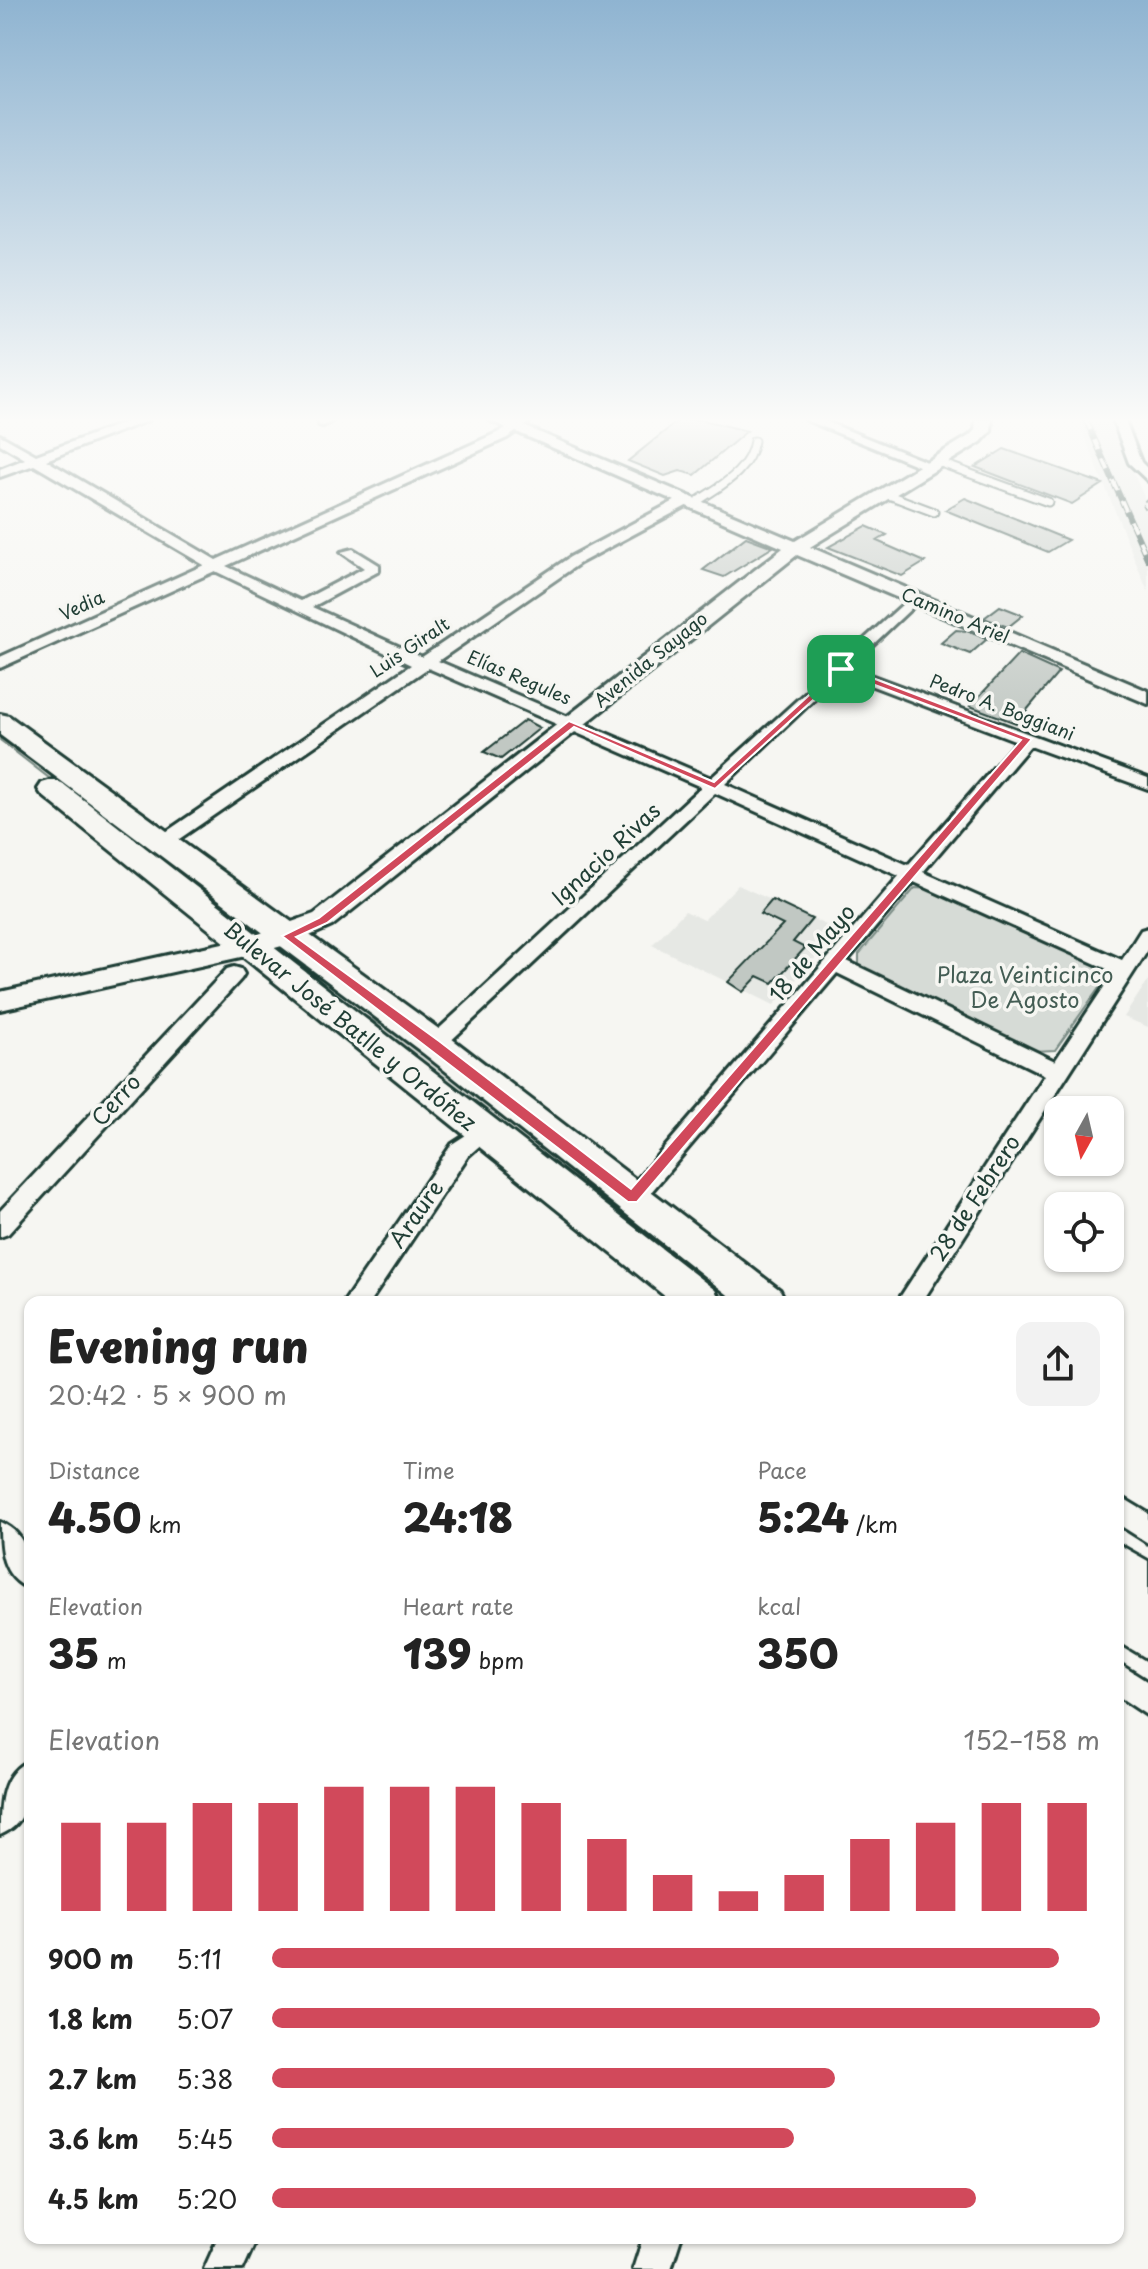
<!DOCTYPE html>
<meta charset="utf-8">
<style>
body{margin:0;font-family:"Playpen Sans",sans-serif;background:#f2f2f2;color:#222;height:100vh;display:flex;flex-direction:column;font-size:30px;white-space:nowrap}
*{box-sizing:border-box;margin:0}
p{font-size:26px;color:#767676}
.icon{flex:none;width:44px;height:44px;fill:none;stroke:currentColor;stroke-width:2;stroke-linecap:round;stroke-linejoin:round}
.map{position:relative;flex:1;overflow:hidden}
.drawer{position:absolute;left:24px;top:1296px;width:1100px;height:948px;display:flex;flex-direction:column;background:#fff;border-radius:16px;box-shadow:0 2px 6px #0004}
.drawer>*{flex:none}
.needle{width:52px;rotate:188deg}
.buttons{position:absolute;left:1044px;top:1096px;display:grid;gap:16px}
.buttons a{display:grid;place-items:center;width:80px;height:80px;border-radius:16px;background:#fff;box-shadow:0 2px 6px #0004;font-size:40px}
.pin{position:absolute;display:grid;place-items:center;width:68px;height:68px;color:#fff;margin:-34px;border-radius:16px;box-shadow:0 4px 12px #0006}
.round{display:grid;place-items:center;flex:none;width:84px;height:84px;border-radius:16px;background:#f2f2f2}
.headline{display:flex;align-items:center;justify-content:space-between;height:136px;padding:0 24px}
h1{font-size:44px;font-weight:800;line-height:60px}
.metrics{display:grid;grid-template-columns:repeat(3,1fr);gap:12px;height:136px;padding:8px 24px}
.metrics div{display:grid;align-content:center}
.metrics b{font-size:40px;font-weight:800}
.metrics small{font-size:22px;font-weight:400}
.metrics p{font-size:22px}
.chart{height:224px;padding:16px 24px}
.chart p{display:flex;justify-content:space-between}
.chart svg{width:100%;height:144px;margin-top:8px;stroke:#d1495b;stroke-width:6}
ul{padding:0 24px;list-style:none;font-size:26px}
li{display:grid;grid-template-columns:128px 96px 1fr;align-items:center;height:60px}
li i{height:20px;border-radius:10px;background:#d1495b}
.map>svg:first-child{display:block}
.built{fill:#e6e8e4}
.green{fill:#d6dbd6;stroke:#7a8c85;stroke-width:2}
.building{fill:#c1c8c3;stroke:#1f3d34;stroke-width:2}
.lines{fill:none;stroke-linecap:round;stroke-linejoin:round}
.service-casing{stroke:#1f3d34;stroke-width:11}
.minor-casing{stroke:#1f3d34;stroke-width:6}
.tertiary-casing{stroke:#1f3d34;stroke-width:6}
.primary-casing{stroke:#1f3d34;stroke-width:6}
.path{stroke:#1f3d34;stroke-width:2;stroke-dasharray:5 4;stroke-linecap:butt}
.service{stroke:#f6f6f2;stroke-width:7}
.minor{fill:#f6f6f2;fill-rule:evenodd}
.tertiary{fill:#f6f6f2;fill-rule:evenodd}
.primary{fill:#f6f6f2;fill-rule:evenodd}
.rail-casing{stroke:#1f3d34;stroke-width:6}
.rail{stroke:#f6f6f2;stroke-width:4;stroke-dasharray:11;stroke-linecap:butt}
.route{fill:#d1495b;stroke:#fff;stroke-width:2;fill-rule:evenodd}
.labels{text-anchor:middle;stroke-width:7;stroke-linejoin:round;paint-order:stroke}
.far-street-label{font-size:18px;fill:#1f3d34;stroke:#f6f6f2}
.street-label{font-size:22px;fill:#1f3d34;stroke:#f6f6f2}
.park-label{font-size:22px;fill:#445d54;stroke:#f6f6f2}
</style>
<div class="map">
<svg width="1148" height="2269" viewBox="0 0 1148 2269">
<rect width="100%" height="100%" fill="#f6f6f2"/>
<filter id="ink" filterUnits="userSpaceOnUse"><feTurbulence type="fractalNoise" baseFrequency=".0125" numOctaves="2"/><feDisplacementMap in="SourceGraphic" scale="16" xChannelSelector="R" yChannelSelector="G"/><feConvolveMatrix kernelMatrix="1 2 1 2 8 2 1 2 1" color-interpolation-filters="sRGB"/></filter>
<g filter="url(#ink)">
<path class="built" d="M1078 420H1110L1148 506V592Z
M738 885 839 931 774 1005 652 945 685 911 704 920Z
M1148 980V1027L1124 1017Z"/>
<path class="green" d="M0 733 194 879 148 855 0 740Z
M915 888 930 889 1100 965 1104 981 1055 1050 1034 1051 859 967V954Z
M350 1008 406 1038 748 1302H734L708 1288Z"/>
<path class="building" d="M679 420H703L747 431 695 475 680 471 665 476 628 461Z
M1004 449 1103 484 1072 504 975 467Z
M965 498 1068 540 1048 552 945 510Z
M866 526 887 535 877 541 925 562 902 576 828 547Z
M746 537 773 547 724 577 703 570Z
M1000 606 1023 615 1008 627 984 618Z
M956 630 967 631 987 639 970 654 941 643Z
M1019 654 1059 672 1016 723 970 706Z
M525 720 540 728 501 759 484 752Z
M772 900 812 919 793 942 805 948 773 983 758 976 743 992 728 982 783 925 760 914Z"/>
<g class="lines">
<g class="service-casing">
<path id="service" d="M938 462 1048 502
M886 494 934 512
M695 503C719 486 749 473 754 441"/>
</g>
<g class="minor-casing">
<path id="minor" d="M132 420H149L46 460 216 560 499 432 519 420H533L507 438 226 566 301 601 364 568 341 552 353 549 379 565V571L312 607 422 657 570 557 682 497H692V503L580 563 438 661 711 778 913 595 918 596V602L849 667 1148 778V789L1030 746 923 872 1122 960 1141 930 1148 928V950L922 1302H897L1045 1075 837 973 640 1205H624L621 1198 899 876 715 793 442 1049H428L425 1044 428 1039 701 787 428 668 169 846H157V838L411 665 215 571 0 668V657L204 565 34 465 0 477V469L25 459 0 444V435L36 455ZM841 674 1017 741 908 865 725 784ZM914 882 1114 972 1055 1061 847 961Z
M318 420H334L323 426 319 425Z
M806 420H822L937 466 926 469Z
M1113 420H1125L1141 462 1148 469V481L1129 463Z
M234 967 241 969 244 974 241 979 8 1234 0 1237V1211L227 969Z
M483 1124 491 1127 494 1133 468 1156 370 1302H344L452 1144Z
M1118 1495 1148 1513V1543L1118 1524Z
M0 1522C29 1534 30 1562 30 1589 1 1577 0 1550 0 1522Z
M1118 1663 1148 1682V1716L1118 1696Z
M30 1760C30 1789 32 1822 0 1835 0 1805 0 1773 30 1760Z
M218 2238H257L243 2269H204Z
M643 2238H681L671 2269H633Z"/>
</g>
<g class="tertiary-casing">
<path id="tertiary" d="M489 420H510L795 541 969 436 975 430 976 420H992L991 431 981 442 810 547 1148 691V704L797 555 332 926 296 942 250 955 0 1010V992L250 937 314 914 783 548Z"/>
</g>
<g class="primary-casing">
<path id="primary" d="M0 714 9 716 447 1035 780 1290 786 1302H737L423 1053 0 735Z
M52 780 62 783 715 1290 721 1302H672L42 795 38 789 42 783Z
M1118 1544 1148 1561V1659L1118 1641Z"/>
</g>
<path class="path" d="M1148 498 1142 504 1148 515"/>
<use href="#service" class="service"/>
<use href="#minor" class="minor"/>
<use href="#tertiary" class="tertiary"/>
<use href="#primary" class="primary"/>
<g class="rail-casing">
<path id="rail" d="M1086 420 1148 560"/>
</g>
<use href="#rail" class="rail"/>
</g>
</g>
<linearGradient id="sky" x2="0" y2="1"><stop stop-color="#8fb4d1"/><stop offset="0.57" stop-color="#fbfbf9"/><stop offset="1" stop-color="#fbfbf9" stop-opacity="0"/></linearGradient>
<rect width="1148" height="737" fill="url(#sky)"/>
<path class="route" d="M841 666 1032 739 637 1202H628L282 936 319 918 569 721 714 782ZM843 673 1021 740 631 1189 439 1041 296 937 327 923 574 727 715 789Z"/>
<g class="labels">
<g class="far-street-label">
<text transform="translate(82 606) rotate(-24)" y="6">Vedia</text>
<text transform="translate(955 616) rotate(23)" y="6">Camino Ariel</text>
<text transform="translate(410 648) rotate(-34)" y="6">Luis Giralt</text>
<text transform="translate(651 660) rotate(-39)" y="6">Avenida Sayago</text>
<text transform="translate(519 678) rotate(23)" y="6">Elías Regules</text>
<text transform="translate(1002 708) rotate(21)" y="6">Pedro A. Boggiani</text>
</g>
<g class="street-label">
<text transform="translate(606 854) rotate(-43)" y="8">Ignacio Rivas</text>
<text transform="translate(812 953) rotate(-50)" y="8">18 de Mayo</text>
<text transform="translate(350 1026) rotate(39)" y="8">Bulevar José Batlle y Ordóñez</text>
<text transform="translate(116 1100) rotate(-48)" y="8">Cerro</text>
<text transform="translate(975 1198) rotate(-57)" y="8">28 de Febrero</text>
<text transform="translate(416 1214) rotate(-55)" y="8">Araure</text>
</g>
<g class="park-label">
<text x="1025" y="983">Plaza Veinticinco<tspan x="1025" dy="25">De Agosto</tspan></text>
</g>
</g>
</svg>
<div class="buttons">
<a><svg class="needle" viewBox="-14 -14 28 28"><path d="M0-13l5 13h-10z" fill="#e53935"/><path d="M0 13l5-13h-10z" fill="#767676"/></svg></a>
<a><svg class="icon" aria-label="locate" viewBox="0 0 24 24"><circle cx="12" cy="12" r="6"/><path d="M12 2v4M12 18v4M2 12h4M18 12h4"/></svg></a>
</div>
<div class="pin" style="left:841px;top:669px;background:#1e9e55"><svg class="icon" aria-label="arrive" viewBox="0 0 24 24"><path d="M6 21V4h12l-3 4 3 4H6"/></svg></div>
<section class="drawer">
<div class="headline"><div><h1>Evening run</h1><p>20:42 · 5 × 900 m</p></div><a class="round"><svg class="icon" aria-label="share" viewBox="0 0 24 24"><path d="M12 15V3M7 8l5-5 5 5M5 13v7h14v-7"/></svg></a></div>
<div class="metrics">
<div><p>Distance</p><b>4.50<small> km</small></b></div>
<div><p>Time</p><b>24:18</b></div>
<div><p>Pace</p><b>5:24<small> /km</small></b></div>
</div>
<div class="metrics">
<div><p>Elevation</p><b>35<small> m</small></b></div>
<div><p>Heart rate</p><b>139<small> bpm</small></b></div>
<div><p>kcal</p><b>350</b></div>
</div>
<div class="chart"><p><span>Elevation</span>152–158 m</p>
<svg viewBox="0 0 160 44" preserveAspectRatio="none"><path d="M5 44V17M15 44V17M25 44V11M35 44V11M45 44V6M55 44V6M65 44V6M75 44V11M85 44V22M95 44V33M105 44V38M115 44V33M125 44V22M135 44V17M145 44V11M155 44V11"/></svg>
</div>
<ul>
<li><b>900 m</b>5:11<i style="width:95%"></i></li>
<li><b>1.8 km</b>5:07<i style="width:100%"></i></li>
<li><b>2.7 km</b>5:38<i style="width:68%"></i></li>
<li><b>3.6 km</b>5:45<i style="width:63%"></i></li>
<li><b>4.5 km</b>5:20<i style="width:85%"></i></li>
</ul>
</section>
</div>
